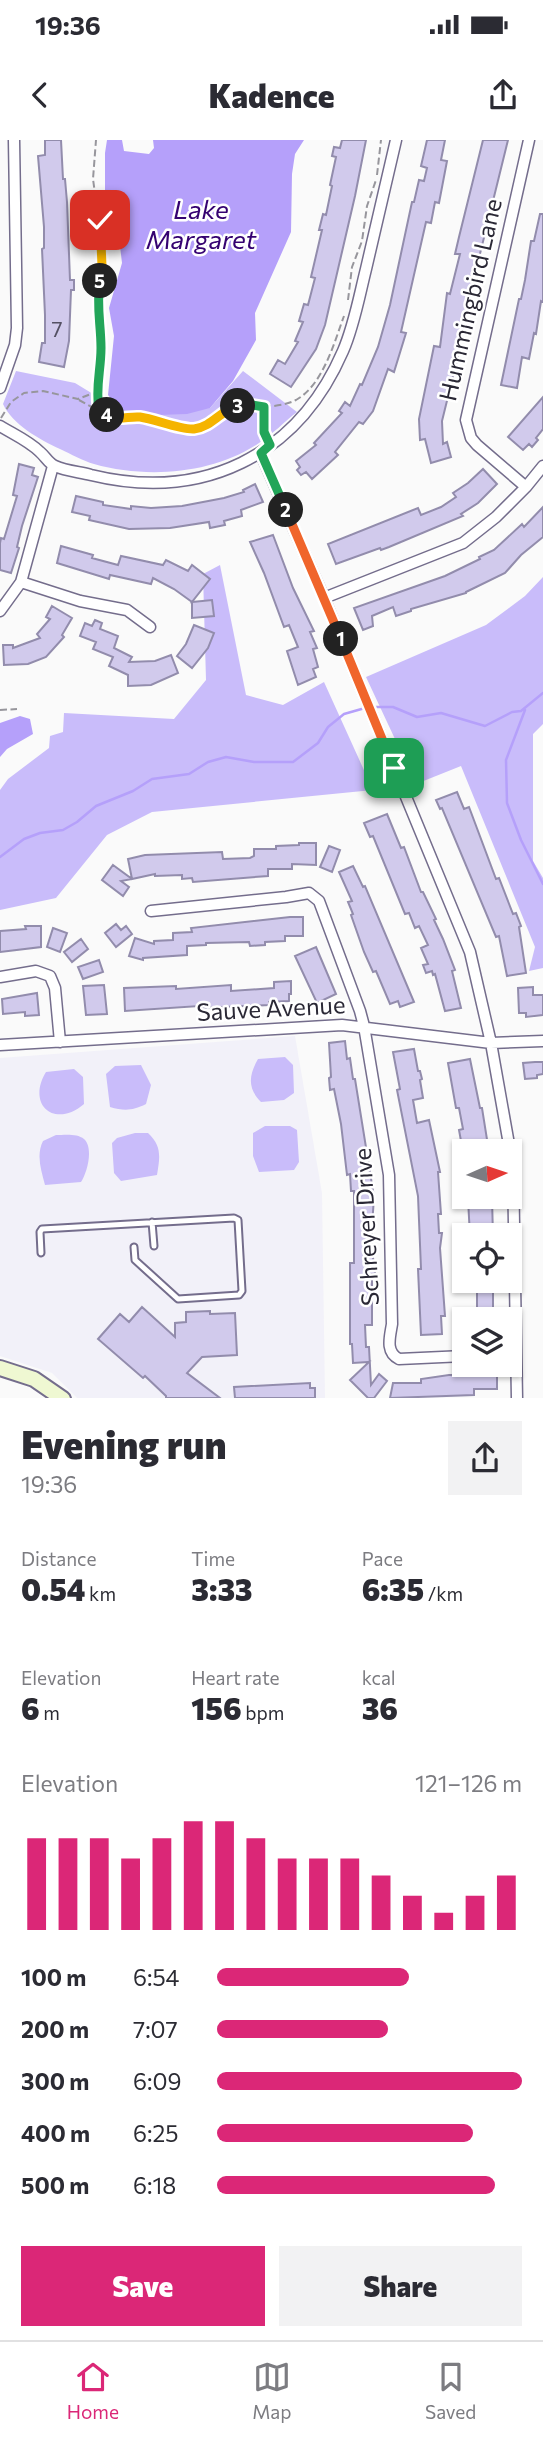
<!DOCTYPE html>
<meta charset="utf-8">
<style>
body{margin:0;font-family:Commissioner,sans-serif;background:#f2f2f3;color:#2b2b33;height:100vh;display:flex;flex-direction:column;font-size:26px;white-space:nowrap}
*{box-sizing:border-box;margin:0}
p{font-size:23px;color:#7c7c81}
.icon{flex:none;width:38px;height:38px;fill:none;stroke:currentColor;stroke-width:2;stroke-linecap:round;stroke-linejoin:round}
.map{position:relative;height:1258px;overflow:hidden}
.side{display:flex;flex-direction:column;background:#fff;flex:1}
.side>*{flex:none}
.needle{width:46px;rotate:87deg}
.fabs{position:absolute;left:452px;top:999px;display:grid;gap:14px}
.fabs a{display:grid;place-items:center;width:70px;height:70px;border-radius:0px;background:#fff;box-shadow:0 2px 5px #0004;font-size:35px}
.pin{position:absolute;display:grid;place-items:center;width:60px;height:60px;color:#fff;margin:-30px;border-radius:14px;box-shadow:0 4px 10px #0006}
.km{position:absolute;width:35px;height:35px;margin:-18px;border-radius:50%;background:#222;color:#fff;font-size:19px;line-height:35px;text-align:center}
.round{display:grid;place-items:center;flex:none;width:74px;height:74px;border-radius:0px;background:#f2f2f3}
.head{display:flex;align-items:center;justify-content:space-between;height:119px;padding:0 21px}
h1{font-size:38px;font-weight:800;line-height:52px}
.metrics{display:grid;grid-template-columns:repeat(3,1fr);gap:10px;height:119px;padding:7px 21px}
.metrics div{display:grid;align-content:center}
.metrics b{font-size:30px;font-weight:800}
.metrics small{font-size:19px;font-weight:400}
.metrics p{font-size:19px}
.chart{height:196px;padding:14px 21px}
.chart p{display:flex;justify-content:space-between}
.chart svg{width:100%;height:126px;margin-top:7px;stroke:#db2777;stroke-width:6}
.action{display:flex;gap:14px;margin-top:auto;padding:14px 21px}
.action a{flex:1;height:80px;border-radius:0px;background:#db2777;color:#fff;font-size:28px;font-weight:800;line-height:80px;text-align:center}
.action a+a{background:#f2f2f3;color:#2b2b33}
ul{padding:0 21px;list-style:none;font-size:23px}
li{display:grid;grid-template-columns:112px 84px 1fr;align-items:center;height:52px}
li i{height:18px;border-radius:9px;background:#db2777}
.status{display:flex;justify-content:space-between;align-items:center;height:49px;padding:0 35px;background:#fff;direction:ltr}
.status svg{height:19px;fill:currentColor}
header{display:flex;justify-content:space-between;align-items:center;height:91px;padding:0 21px;background:#fff;font-size:32px;font-weight:800}
.tab-bar{display:flex;justify-content:space-around;align-items:center;height:98px;border-top:2px solid #e1e1e2;background:#fff;font-size:19px;color:#7c7c81}
.tab-bar a{display:grid;justify-items:center;gap:4px}
.tab-bar .selected{color:#db2777}
.map>svg:first-child{display:block}
.built{fill:#f2f1f9}
.green{fill:#c9bcfa}
.water{fill:#b5a0fa}
.lines{fill:none;stroke-linecap:round;stroke-linejoin:round}
.stream{stroke:#b5a0fa;stroke-width:2.5}
.building{fill:#d1caec;stroke:#928cac;stroke-width:2}
.lane-casing{stroke:#746d8c;stroke-width:9}
.street-casing{stroke:#746d8c;stroke-width:13}
.secondary-casing{stroke:#746d8c;stroke-width:18}
.path{stroke:#97969c;stroke-width:2;stroke-dasharray:7 3.5;stroke-linecap:butt}
.lane{stroke:#fff;stroke-width:5}
.street{stroke:#fff;stroke-width:10}
.secondary{stroke:#eff8d2;stroke-width:14}
.split-1-casing{stroke:#fff;stroke-width:14}
.split-2-casing{stroke:#fff;stroke-width:14}
.split-3-casing{stroke:#fff;stroke-width:14}
.split-4-casing{stroke:#fff;stroke-width:14}
.split-5-casing{stroke:#fff;stroke-width:14}
.split-6-casing{stroke:#fff;stroke-width:14}
.split-1{stroke:#f0652b;stroke-width:9}
.split-2{stroke:#f0652b;stroke-width:9}
.split-3{stroke:#22a559;stroke-width:9}
.split-4{stroke:#f5b400;stroke-width:9}
.split-5{stroke:#22a559;stroke-width:9}
.split-6{stroke:#f5b400;stroke-width:9}
.labels{text-anchor:middle;stroke-width:5;stroke-linejoin:round;paint-order:stroke}
.number-label{font-size:21px;fill:#545063}
.street-label{font-size:24px;fill:#2a2835;stroke:#fff}
.water-label{font-size:26px;font-style:italic;fill:#350271;stroke:#fff}
</style>
<div class="status"><b>19:36</b><svg viewBox="0 0 49 12"><path d="M0 12V9h3v3zM5 12V6h3v6zM10 12V3h3v9zM15 12V0h3v12zM26 1h20v11H26zM47 4h2v5h-2z"/></svg></div>
<header><svg class="icon" aria-label="back" viewBox="0 0 24 24"><path d="M15 5l-7 7 7 7"/></svg>Kadence<svg class="icon" aria-label="share" viewBox="0 0 24 24"><path d="M12 15V3M7 8l5-5 5 5M5 13v7h14v-7"/></svg></header>
<div class="map">
<svg width="543" height="1259" viewBox="0 0 543 1259">
<rect width="100%" height="100%" fill="#fafafa"/>
<path class="built" d="M295 896 322 1053 325 1258H77L52 1233 0 1216V918Z"/>
<path class="green" d="M16 231 75 243 121 271 210 268 243 231 297 272C284 282 273 294 259 303 213 334 147 339 94 324 83 321 71 314 60 309 40 300 12 284 3 264Z
M220 425 246 555 283 565 324 542 373 650 152 672 107 695 56 758 0 770V650L8 639 49 608 50 596 63 592 64 573 174 579 206 540 203 434Z
M543 437V584L533 594V721L543 738V828L529 831 535 807 461 626 416 644 366 537 486 485 525 456Z
M285 917 293 925 294 953 284 960 261 962C247 948 249 935 258 919Z
M141 925 151 945 146 964C132 971 124 971 110 967L106 934 115 926Z
M74 929 83 937 84 964C55 989 26 965 46 932Z
M265 986H290L297 990 299 1022 294 1030 259 1032 253 1016V993Z
M135 993H148C162 1006 160 1017 157 1035L121 1041 114 1033 112 1003 117 998Z
M56 995C64 995 77 993 84 999 94 1008 87 1033 81 1042L45 1045C41 1030 36 1015 43 1001Z"/>
<path class="water" d="M107 0H122L124 11 149 14 154 8 153 0H304L295 14 292 34 291 92 255 173 256 200 233 241 210 268 187 274 158 275 121 271 108 255 114 196 109 168 122 123 120 106 108 77 105 53V13Z
M20 576 30 579 33 594 7 609 0 617V583Z"/>
<g class="lines">
<path class="stream" d="M372 567H393L417 577 441 573 485 586 512 572 521 571 543 553
M525 570 506 620 507 663 521 700 543 744
M0 717 24 699 40 693 63 690 77 682 96 666 133 651 152 639 189 634 208 622 226 617 254 622H293L318 603 328 587 344 574 365 568"/>
</g>
<path class="building" d="M45 0H61L63 39H65L67 62 70 140H74V150H71L69 201 64 227 39 222 42 203H45V175L42 109 44 108V87L38 16 45 15Z
M342 0H366L355 56 325 185 316 209 291 247 270 234 278 220 285 224 298 202 295 201 303 182 299 181 304 164 308 165 315 138 311 137 322 90H319L323 74 326 75 332 46 330 45 336 17 332 16 334 7 340 8Z
M427 0H445L441 20 447 21 439 63 435 62 431 83 426 82 401 192 406 193 394 232 388 229 373 271 363 284 359 282 335 312 338 315 312 339 306 332 301 335 297 330 300 327 296 321 316 305 314 303 342 273 339 271 345 262 350 266 360 244 362 245 378 207 390 165 412 62H414L419 40 424 41 427 28 421 26Z
M483 0H508L460 195 459 212 442 281 443 304 447 302 451 317 431 323 425 299 420 300 419 279 434 206 440 207 447 153 450 154 460 114H455L459 97Z
M540 74H543V162L541 161 536 194 534 193 529 219 522 217 517 248 501 245 519 159H521L525 140 531 101H534Z
M543 257V289L536 298 538 300 532 307 529 304 523 310 508 297Z
M19 324 34 328 32 335 38 337 22 386 17 407 19 408 11 433 0 430V403L1 398 4 399 17 356 13 355Z
M483 329 497 344 478 363 461 374 463 376 389 407 381 410 380 408 336 424 328 404 418 368 421 375 441 367 456 357 453 353 468 343Z
M255 344 263 362 241 370 242 376 224 381 225 385 210 388 209 382 170 388 129 389 89 380 90 376 72 372 76 356 103 362V365L131 369V366L151 368 182 366 224 358 244 352 243 350Z
M543 367V397L521 415 505 433 466 452V453L411 469V471L396 476 393 467 372 476 373 486 363 490 354 468 445 436 480 419 479 417 494 410 522 384 524 387Z
M273 395 293 448 314 491 310 492 317 508 313 509 318 527 313 529 316 537 298 545 287 511 298 507 289 485 284 487 264 433 250 402Z
M61 406 93 415 92 418 118 425 121 416 163 425 166 420 188 431 192 425 210 439 192 462 212 460 214 476 192 478V462L174 449 153 438 151 444 110 435 109 439 57 423Z
M52 466 72 478 62 495 64 497 46 517 28 524 4 525 3 505H13V508L40 498 37 494 50 479 46 477Z
M95 480 102 483 100 489 118 496 114 508 132 517 129 522 155 521 171 515 178 533 151 545 128 546V535L109 526 113 517 93 509 96 502 80 496 85 483 92 486Z
M194 485 214 493 208 508 192 528 177 516 186 504Z
M457 652 464 669 469 667 496 739 499 738 513 774 516 773 521 786 519 787 526 833 507 836 499 796 496 797 442 668 440 669 436 660Z
M387 674 401 708 404 707 421 752H423L436 779 434 780 443 799 455 830 452 831 461 868 445 871 435 834 433 835 432 831 426 833 423 825 428 824 421 808 428 805 419 786 415 788 409 773 405 774 373 696 370 697 364 683Z
M299 703H316V725L292 724V729H268V736L193 742 192 738 182 739V735L155 736V734L132 739 128 719 145 715 222 712 223 719 250 718 254 716V709H276V706L299 705Z
M329 706 340 710 332 732 320 727Z
M113 725 132 739 121 741 129 747 123 756 102 740Z
M353 726 363 747 365 746 414 862 400 867 398 861 390 864 376 831 373 832 364 812 351 775 353 774 348 762 352 761 339 732Z
M290 777H303V796H285V801L265 802V805L250 806 249 802 206 803V805L187 806V815L143 818V820L129 816 135 798 154 804V801L173 800V793L192 792 191 788Z
M116 784 121 790 126 786 132 794 116 807 105 793Z
M25 786H41V807L0 812V791L26 789Z
M53 788 67 793 60 812 47 807Z
M81 799 88 809 72 822 64 812Z
M316 807 336 854 317 863 295 816Z
M99 820 103 832 83 839 78 827Z
M291 841V854H289V861L269 862V865L199 868V866L125 871 124 848 176 846V849L231 845V851L274 848V842Z
M104 845 107 874 86 875 83 846Z
M533 847V855H543V875L526 877V873H519L518 848Z
M37 853 39 875 25 876V872L3 874 2 859Z
M345 901 347 919 350 918 353 939H355L374 1057 371 1101 375 1134H372V1185H365L366 1207H369L371 1245 379 1234 387 1241 374 1258H368L350 1240 369 1222 353 1223 352 1204H350V1123H354V1051H351L350 1034 347 1035 341 984 334 949 330 950 329 938 331 937 329 903Z
M414 909 418 931H420L422 939 420 940 423 958 413 960 417 983 429 980 440 1032H438L441 1074H438L439 1093H442L440 1108 445 1176H441L442 1194 421 1195 418 1129H421L418 1056 397 950 400 949 393 912Z
M470 919 480 968H482L489 1012H464L463 1001H461L459 990 463 989 459 968H456L448 923Z
M535 922H543V934L537 935V938L525 939 523 923Z
M492 1058 493 1096H470L468 1059Z
M493 1144V1180H473V1172H477V1145Z
M142 1167 175 1197V1183L186 1182V1172L210 1171V1174L235 1173 237 1215 202 1217 187 1233 220 1258H166V1256L145 1236 143 1238 98 1199 120 1174 129 1182Z
M497 1234V1249H474V1255L390 1258 393 1243H421V1239L449 1235Z
M310 1243V1248H315V1258H235L234 1247Z"/>
<g class="lines">
<g class="lane-casing">
<path id="lane" d="M152 1082 154 1106
M41 1113 40 1092 42 1089 234 1078 238 1080 242 1151 239 1155 178 1159 135 1120 134 1107"/>
</g>
<g class="street-casing">
<path id="street" d="M0 248 15 205 17 188 14 0
M0 286C13 294 29 301 40 312 45 316 49 324 55 326 66 331 80 332 91 335 202 362 297 317 343 211 354 186 359 157 366 129 376 86 386 43 396 0
M261 314 324 458 470 812 491 903 513 1027 517 1259
M526 347 477 305 471 298 466 280 529 0
M21 442 80 461 127 470 150 487
M324 458 463 403 496 377 526 347 543 326
M0 471 21 442 53 326
M151 771 286 757 309 753 319 761 360 871 364 886 389 1035 392 1184C390 1197 385 1212 399 1219L464 1216
M0 837 36 831 50 836 55 848 60 902
M0 905 342 885 491 903 543 901"/>
</g>
<g class="secondary-casing">
<path id="secondary" d="M0 1228 34 1239 63 1259"/>
</g>
<path class="path" d="M377 35 381 0
M348 160 352 127 362 101 367 66 376 40
M96 253 99 268
M79 260 114 279 136 277 194 289 215 280 229 267 247 264 264 267 262 279 266 297
M264 267C274 266 286 265 296 260 323 245 334 203 344 176
M1 278 11 262 24 253 43 251 78 259 96 252 100 232 101 205 96 162 102 126V105L93 39 96 0
M0 570 17 569"/>
<use href="#lane" class="lane"/>
<use href="#street" class="street"/>
<use href="#secondary" class="secondary"/>
</g>
<g class="lines">
<g class="split-1-casing">
<path id="split-1" d="M341 499 394 628"/>
</g>
<g class="split-2-casing">
<path id="split-2" d="M286 370 341 499"/>
</g>
<g class="split-3-casing">
<path id="split-3" d="M238 266 247 264 264 267V292L270 305 261 313 286 370"/>
</g>
<g class="split-4-casing">
<path id="split-4" d="M107 275C118 281 128 276 140 277 155 279 180 290 194 289 212 287 222 269 238 266"/>
</g>
<g class="split-5-casing">
<path id="split-5" d="M100 141C96 166 101 184 101 208 101 230 95 249 99 270L107 275"/>
</g>
<g class="split-6-casing">
<path id="split-6" d="M100 141 102 126 100 80"/>
</g>
<use href="#split-1" class="split-1"/>
<use href="#split-2" class="split-2"/>
<use href="#split-3" class="split-3"/>
<use href="#split-4" class="split-4"/>
<use href="#split-5" class="split-5"/>
<use href="#split-6" class="split-6"/>
</g>
<g class="labels">
<g class="number-label">
<text x="57" y="197">7</text>
</g>
<g class="street-label">
<text transform="translate(471 160) rotate(-77)" y="8">Hummingbird Lane</text>
<text transform="translate(271 869) rotate(-3)" y="8">Sauve Avenue</text>
<text transform="translate(367 1087) rotate(-93)" y="8">Schreyer Drive</text>
</g>
<g class="water-label">
<text x="201" y="79">Lake<tspan x="201" dy="30">Margaret</tspan></text>
</g>
</g>
</svg>
<div class="fabs">
<a><svg class="needle" viewBox="-14 -14 28 28"><path d="M0-13l5 13h-10z" fill="#e53935"/><path d="M0 13l5-13h-10z" fill="#7c7c81"/></svg></a>
<a><svg class="icon" aria-label="locate" viewBox="0 0 24 24"><circle cx="12" cy="12" r="6"/><path d="M12 2v4M12 18v4M2 12h4M18 12h4"/></svg></a>
<a><svg class="icon" aria-label="layers" viewBox="0 0 24 24"><path d="M12 4l9 5-9 5-9-5zM3 14l9 5 9-5"/></svg></a>
</div>
<div class="pin" style="left:394px;top:628px;background:#1e9e55"><svg class="icon" aria-label="arrive" viewBox="0 0 24 24"><path d="M6 21V4h12l-3 4 3 4H6"/></svg></div>
<div class="pin" style="left:100px;top:80px;background:#d93025"><svg class="icon" aria-label="check" viewBox="0 0 24 24"><path d="M5 12l5 5 9-10"/></svg></div>
<b class="km" style="left:341px;top:499px">1</b>
<b class="km" style="left:286px;top:370px">2</b>
<b class="km" style="left:238px;top:266px">3</b>
<b class="km" style="left:107px;top:275px">4</b>
<b class="km" style="left:100px;top:141px">5</b>
</div>
<section class="side">
<div class="head"><div><h1>Evening run</h1><p>19:36</p></div><a class="round"><svg class="icon" aria-label="share" viewBox="0 0 24 24"><path d="M12 15V3M7 8l5-5 5 5M5 13v7h14v-7"/></svg></a></div>
<div class="metrics">
<div><p>Distance</p><b>0.54<small> km</small></b></div>
<div><p>Time</p><b>3:33</b></div>
<div><p>Pace</p><b>6:35<small> /km</small></b></div>
</div>
<div class="metrics">
<div><p>Elevation</p><b>6<small> m</small></b></div>
<div><p>Heart rate</p><b>156<small> bpm</small></b></div>
<div><p>kcal</p><b>36</b></div>
</div>
<div class="chart"><p><span>Elevation</span>121–126 m</p>
<svg viewBox="0 0 160 44" preserveAspectRatio="none"><path d="M5 44V12M15 44V12M25 44V12M35 44V19M45 44V12M55 44V6M65 44V6M75 44V12M85 44V19M95 44V19M105 44V19M115 44V25M125 44V32M135 44V38M145 44V32M155 44V25"/></svg>
</div>
<ul>
<li><b>100 m</b>6:54<i style="width:63%"></i></li>
<li><b>200 m</b>7:07<i style="width:56%"></i></li>
<li><b>300 m</b>6:09<i style="width:100%"></i></li>
<li><b>400 m</b>6:25<i style="width:84%"></i></li>
<li><b>500 m</b>6:18<i style="width:91%"></i></li>
</ul>
<div class="action"><a>Save</a><a>Share</a></div>
</section>
<nav class="tab-bar">
<a class="selected"><svg class="icon" aria-label="home" viewBox="0 0 24 24"><path d="M3 11l9-7 9 7M6 9v11h12V9"/></svg>Home</a>
<a><svg class="icon" aria-label="map" viewBox="0 0 24 24"><path d="M3 6l6-2 6 2 6-2v14l-6 2-6-2-6 2zM9 4v14M15 6v14"/></svg>Map</a>
<a><svg class="icon" aria-label="saved" viewBox="0 0 24 24"><path d="M7 4h10v16l-5-4-5 4z"/></svg>Saved</a>
</nav>
